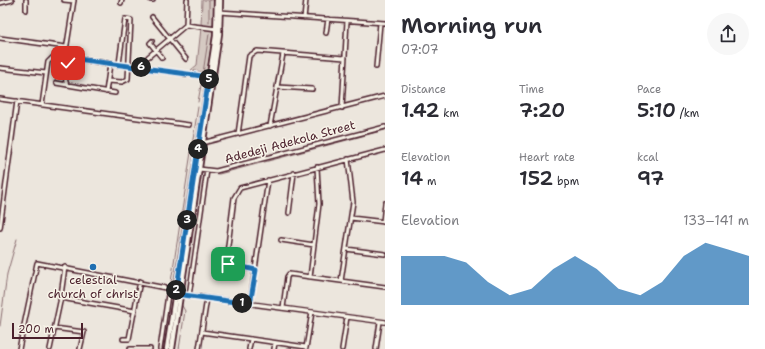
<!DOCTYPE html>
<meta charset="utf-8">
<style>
body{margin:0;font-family:"Shantell Sans",sans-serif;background:#f7f7f7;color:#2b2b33;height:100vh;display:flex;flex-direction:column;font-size:15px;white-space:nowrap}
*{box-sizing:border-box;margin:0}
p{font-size:13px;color:#7c7c81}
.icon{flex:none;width:22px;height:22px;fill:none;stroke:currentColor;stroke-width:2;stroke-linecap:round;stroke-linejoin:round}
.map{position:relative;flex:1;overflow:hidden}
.sheet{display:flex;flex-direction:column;background:#fff;width:380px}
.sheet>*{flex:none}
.scale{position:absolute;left:12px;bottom:10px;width:71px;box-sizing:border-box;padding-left:4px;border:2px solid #4a1f2b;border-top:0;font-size:11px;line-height:14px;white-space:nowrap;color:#4a1f2b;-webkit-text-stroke:3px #f7f3e8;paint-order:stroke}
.pin{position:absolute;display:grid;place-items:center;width:34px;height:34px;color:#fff;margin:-17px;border-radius:8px;box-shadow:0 2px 6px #0006}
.km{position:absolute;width:20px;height:20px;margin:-10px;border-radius:50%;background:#222;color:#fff;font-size:11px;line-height:20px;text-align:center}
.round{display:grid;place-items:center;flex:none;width:42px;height:42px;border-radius:21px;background:#f7f7f7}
.summary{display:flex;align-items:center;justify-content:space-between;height:68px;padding:0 16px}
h1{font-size:22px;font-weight:600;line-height:30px}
.metrics{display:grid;grid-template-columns:repeat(3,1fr);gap:6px;height:68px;padding:4px 16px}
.metrics div{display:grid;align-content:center}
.metrics b{font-size:20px;font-weight:600}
.metrics small{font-size:11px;font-weight:400}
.metrics p{font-size:11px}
.chart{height:112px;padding:8px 16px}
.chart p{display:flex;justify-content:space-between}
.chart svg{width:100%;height:72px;margin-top:4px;fill:#1f6fb2;opacity:.7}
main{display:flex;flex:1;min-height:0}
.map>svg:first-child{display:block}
.green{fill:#d5c9c2;stroke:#907476}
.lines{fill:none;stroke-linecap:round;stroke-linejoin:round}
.stream{stroke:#896c6f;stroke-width:1}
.minor-casing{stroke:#4a1f2b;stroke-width:6}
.tertiary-casing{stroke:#4a1f2b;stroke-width:6}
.primary-casing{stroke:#4a1f2b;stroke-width:8}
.minor{stroke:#f7f3e8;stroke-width:3}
.tertiary{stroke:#f7f3e8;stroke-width:3.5}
.primary{stroke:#f7f3e8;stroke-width:4.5}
.route-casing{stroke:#fff;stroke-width:8}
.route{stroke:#1f6fb2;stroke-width:5}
.poi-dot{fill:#1f6fb2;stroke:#f7f3e8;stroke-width:1.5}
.labels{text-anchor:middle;stroke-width:3;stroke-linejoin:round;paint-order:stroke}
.street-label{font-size:12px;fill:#4a1f2b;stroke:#f7f3e8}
.poi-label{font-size:12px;fill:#4a1f2b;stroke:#f7f3e8}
</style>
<main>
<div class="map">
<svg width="385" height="349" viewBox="0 0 385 349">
<rect width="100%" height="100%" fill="#ece6dd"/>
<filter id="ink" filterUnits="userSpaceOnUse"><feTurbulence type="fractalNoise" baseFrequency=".025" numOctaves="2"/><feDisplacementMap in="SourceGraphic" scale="8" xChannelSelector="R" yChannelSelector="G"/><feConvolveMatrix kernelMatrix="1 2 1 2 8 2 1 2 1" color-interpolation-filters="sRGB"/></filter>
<g filter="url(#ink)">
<path class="green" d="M202 0H214L215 19 207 73 191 70 197 65 201 28H204V25H201Z"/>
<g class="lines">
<path class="stream" d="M209 23V0
M203 73 209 34
M198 102 202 80
M209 173 219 174 385 130
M173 285 171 282 198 107
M0 326 7 274 17 239
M179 349 185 311 181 304"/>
<g class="minor-casing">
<path id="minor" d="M64 0 74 1
M151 0H153
M0 3 12 0
M121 3 122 0
M26 10V0
M219 12 385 23
M152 17 186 59
M304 18 306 0
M186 25 217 29
M326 33 328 19
M0 38 66 47
M152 41 150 43 162 58
M65 57 74 0
M148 57 186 25 187 0
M376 67 380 23
M0 68 46 73
M108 81 122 82 128 79 131 20 125 19 119 64
M56 83 115 93
M67 85C63 76 68 66 70 58
M277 87 312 89
M106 92 110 64
M0 99 189 125
M42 105 48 62 54 56 209 77
M342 108 347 21
M270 126 283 54
M238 134 249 56 257 51 345 58
M202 143 385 96
M199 169 216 171 385 127
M289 213 294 173
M351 218 385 222
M383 222 385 203
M0 228 17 101
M281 240 314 245
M346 249 385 254
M256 270 231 266 226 261 234 198 240 188 385 150
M310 277 319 204 317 167
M341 281 353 202 348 159
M189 296 207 170
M61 298 135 311
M250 304 268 180
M283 308 287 277 289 274 385 287
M54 328 84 332 80 349
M202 332 306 347
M123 339H129L140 281
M306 348 312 312
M19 349 37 263 176 290
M50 349 60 302 65 267
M130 349H150
M160 349 169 288
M199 349 207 298
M249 349 251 339
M274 349 275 343
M342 349 347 317
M376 349 380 322"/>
</g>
<g class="tertiary-casing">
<path id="tertiary" d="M178 294 385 322"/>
</g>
<g class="primary-casing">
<path id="primary" d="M167 349 216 36 217 0
M172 349 219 34 220 0"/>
</g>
<use href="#minor" class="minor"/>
<use href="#tertiary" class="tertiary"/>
<use href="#primary" class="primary"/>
</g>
</g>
<g class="lines" filter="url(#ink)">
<g class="route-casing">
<path id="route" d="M68 63 70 58 209 77 176 294 250 304 256 270 228 264"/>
</g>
<use href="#route" class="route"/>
</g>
<circle class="poi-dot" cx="93" cy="267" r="4"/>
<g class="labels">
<g class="street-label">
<text transform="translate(290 142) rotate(-15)" y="4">Adedeji Adekola Street</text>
</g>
<g class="poi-label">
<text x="93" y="284">celestial<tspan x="93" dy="14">church of christ</tspan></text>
</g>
</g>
</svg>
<div class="scale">200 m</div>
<div class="pin" style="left:228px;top:264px;background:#1e9e55"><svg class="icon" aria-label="arrive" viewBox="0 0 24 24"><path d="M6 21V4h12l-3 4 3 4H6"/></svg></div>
<div class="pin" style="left:68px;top:63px;background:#d93025"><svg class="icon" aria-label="check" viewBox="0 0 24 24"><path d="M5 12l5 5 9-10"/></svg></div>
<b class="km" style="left:242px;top:303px">1</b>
<b class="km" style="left:176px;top:290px">2</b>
<b class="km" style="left:187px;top:220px">3</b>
<b class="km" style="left:198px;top:149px">4</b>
<b class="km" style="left:209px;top:79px">5</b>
<b class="km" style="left:141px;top:67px">6</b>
</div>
<section class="sheet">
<div class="summary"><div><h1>Morning run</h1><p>07:07</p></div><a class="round"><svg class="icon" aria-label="share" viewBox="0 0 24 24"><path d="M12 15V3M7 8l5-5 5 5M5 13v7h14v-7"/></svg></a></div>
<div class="metrics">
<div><p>Distance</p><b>1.42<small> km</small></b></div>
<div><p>Time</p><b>7:20</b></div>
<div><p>Pace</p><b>5:10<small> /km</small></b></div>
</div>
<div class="metrics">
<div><p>Elevation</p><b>14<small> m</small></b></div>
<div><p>Heart rate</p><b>152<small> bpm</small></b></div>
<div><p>kcal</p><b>97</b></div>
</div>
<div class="chart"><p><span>Elevation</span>133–141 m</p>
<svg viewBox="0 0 160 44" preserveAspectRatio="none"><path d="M0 44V14L10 14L20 14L30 18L40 30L50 38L60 34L70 22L80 14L90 22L100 34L110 38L120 30L130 14L140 6L150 10L160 14V44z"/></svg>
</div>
</section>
</main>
